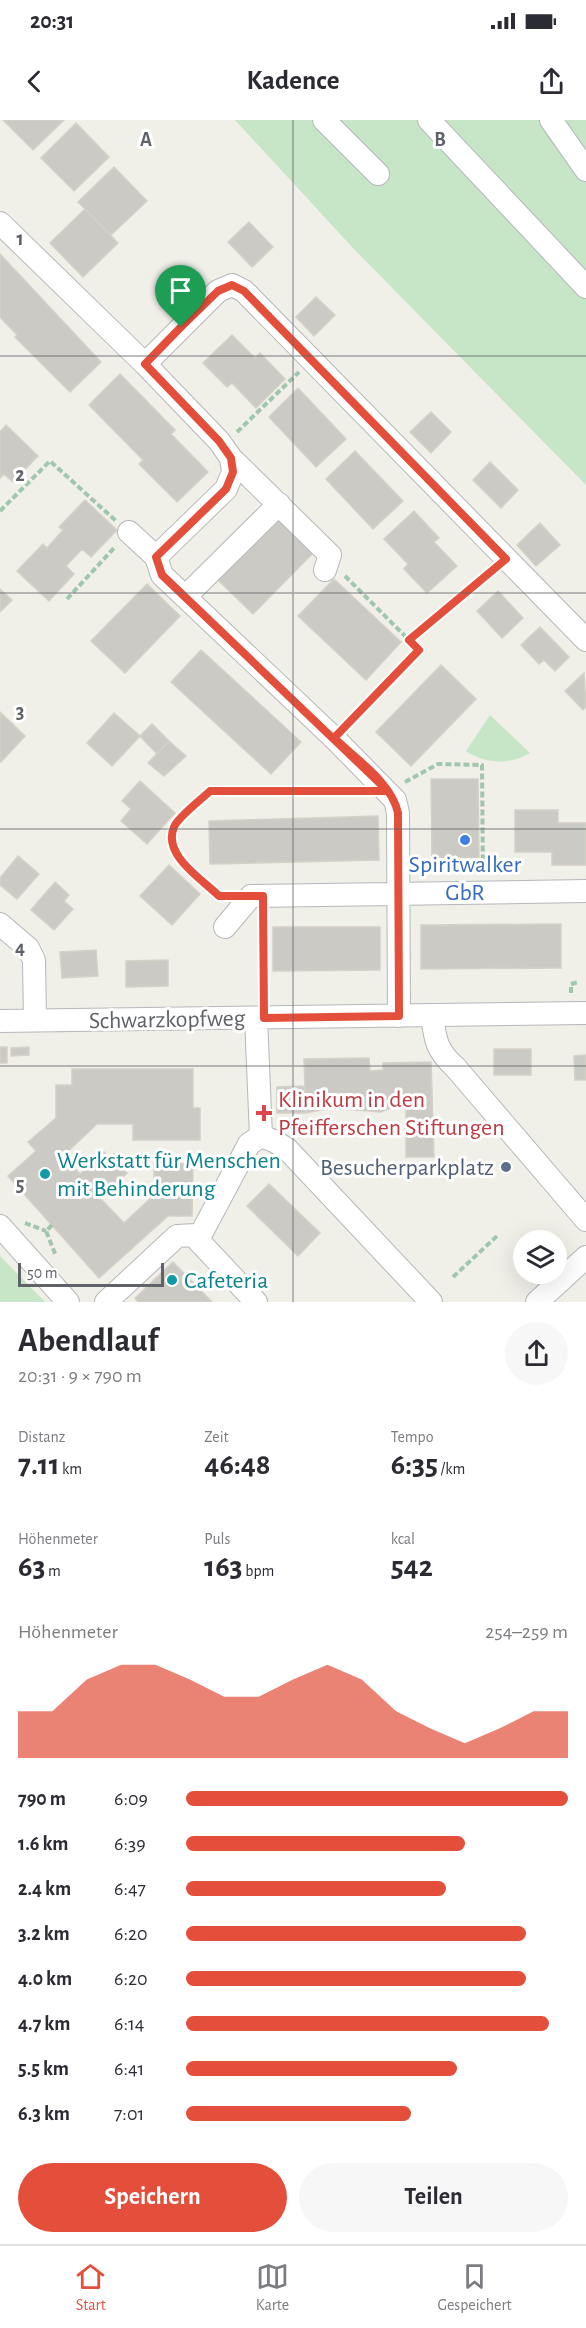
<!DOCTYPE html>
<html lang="de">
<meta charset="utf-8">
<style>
body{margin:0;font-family:"Alegreya Sans",sans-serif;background:#f7f7f7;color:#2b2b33;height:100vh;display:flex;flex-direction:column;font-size:22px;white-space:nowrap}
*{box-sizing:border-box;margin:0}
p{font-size:20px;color:#7c7c81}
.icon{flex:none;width:33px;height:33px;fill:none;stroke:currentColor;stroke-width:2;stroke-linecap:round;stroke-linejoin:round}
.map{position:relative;height:1182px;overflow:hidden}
.drawer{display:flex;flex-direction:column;background:#fff;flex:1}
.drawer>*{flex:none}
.fabs{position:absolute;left:513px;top:1110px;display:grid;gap:12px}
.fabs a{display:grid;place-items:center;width:54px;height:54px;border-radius:50%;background:#fff;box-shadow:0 6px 24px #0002;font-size:30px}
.scale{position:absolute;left:18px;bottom:15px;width:146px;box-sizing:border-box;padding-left:6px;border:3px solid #5f6267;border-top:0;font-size:16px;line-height:21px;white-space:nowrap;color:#5f6267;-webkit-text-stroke:4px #fff;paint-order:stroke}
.pin{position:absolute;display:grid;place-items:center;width:51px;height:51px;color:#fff;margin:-62px -26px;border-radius:50% 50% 50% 0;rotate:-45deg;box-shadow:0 0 6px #0007}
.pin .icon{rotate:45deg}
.round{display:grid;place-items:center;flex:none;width:63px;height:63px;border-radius:32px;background:#f7f7f7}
.head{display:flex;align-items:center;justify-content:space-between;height:102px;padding:0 18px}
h1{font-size:33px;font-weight:700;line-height:45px}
.metrics{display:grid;grid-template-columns:repeat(3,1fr);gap:9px;height:102px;padding:6px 18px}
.metrics div{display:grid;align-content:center}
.metrics b{font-size:30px;font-weight:700}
.metrics small{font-size:16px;font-weight:400}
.metrics p{font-size:16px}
.chart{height:168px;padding:12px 18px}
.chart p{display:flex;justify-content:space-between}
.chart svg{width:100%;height:108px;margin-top:6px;fill:#e34f3b;opacity:.7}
.primary-button{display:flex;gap:12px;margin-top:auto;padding:12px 18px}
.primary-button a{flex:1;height:69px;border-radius:36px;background:#e34f3b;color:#fff;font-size:24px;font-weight:700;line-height:69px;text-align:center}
.primary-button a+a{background:#f7f7f7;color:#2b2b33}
ul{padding:0 18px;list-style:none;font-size:20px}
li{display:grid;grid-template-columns:96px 72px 1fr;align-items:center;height:45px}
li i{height:15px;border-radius:8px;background:#e34f3b}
.status{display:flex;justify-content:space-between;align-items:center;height:42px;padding:0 30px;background:#fff;direction:ltr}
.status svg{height:16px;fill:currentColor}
header{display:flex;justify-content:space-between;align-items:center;height:78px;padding:0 18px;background:#fff;font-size:27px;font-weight:700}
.menu{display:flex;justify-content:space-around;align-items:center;height:84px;border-top:2px solid #e1e1e2;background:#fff;font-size:16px;color:#7c7c81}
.menu a{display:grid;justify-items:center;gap:3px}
.menu .on{color:#e34f3b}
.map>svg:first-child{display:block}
.green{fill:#c6e6c7}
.building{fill:#cccac4;stroke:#d5d1c6;stroke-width:1.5}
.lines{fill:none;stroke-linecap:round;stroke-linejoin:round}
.minor-casing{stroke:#b5b7bb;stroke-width:24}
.path{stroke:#9fc7ac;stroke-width:4;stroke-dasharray:6 3;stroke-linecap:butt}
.minor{stroke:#fff;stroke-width:22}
.route-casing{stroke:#fff;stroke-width:12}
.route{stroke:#e34f3b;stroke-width:8}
.grid{fill:none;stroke:#5f6267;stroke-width:1.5;stroke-opacity:0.55}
.shop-dot{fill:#3f7fe0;stroke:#fff;stroke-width:2}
.health-dot{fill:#e0444e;stroke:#fff;stroke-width:2}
.service-dot{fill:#5c6f8a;stroke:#fff;stroke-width:2}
.culture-dot{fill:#0f9aa8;stroke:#fff;stroke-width:2}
.labels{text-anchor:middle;stroke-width:6;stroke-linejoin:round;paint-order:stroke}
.shop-label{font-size:24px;fill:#366cbe;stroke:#fff}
.street-label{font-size:24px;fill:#5f6267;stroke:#fff}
.health-label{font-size:24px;fill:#be3a42;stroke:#fff;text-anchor:start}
.culture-label{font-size:24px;fill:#0d838f;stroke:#fff;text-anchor:start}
.service-label{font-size:24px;fill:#4e5e75;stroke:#fff;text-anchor:end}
.grid-label{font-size:20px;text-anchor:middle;font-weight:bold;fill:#5f6267;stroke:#fff;stroke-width:6;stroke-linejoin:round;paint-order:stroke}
</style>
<div class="status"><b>20:31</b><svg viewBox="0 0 49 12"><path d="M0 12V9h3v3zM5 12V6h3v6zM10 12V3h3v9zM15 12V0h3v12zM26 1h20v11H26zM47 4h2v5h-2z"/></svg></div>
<header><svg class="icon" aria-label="back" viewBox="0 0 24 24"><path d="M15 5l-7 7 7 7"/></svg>Kadence<svg class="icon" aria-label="share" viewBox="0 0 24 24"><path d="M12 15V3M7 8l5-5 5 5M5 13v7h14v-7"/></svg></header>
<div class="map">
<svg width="586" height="1182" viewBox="0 0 586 1182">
<rect width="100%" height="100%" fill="#f0efe8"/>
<path class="green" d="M235 0H586V365L352 127Z
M490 595 530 633C511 645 484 644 466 631Z
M0 1136 45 1182H0Z"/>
<path class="building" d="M3 0H64L33 30Z
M76 3 109 37 74 71 41 38Z
M114 47 147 81 111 115 78 82Z
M85 89 118 123 83 157 50 123Z
M249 102 273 127 252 147 228 122Z
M0 134 101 242 70 272 15 217 17 215 0 197Z
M316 177 335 195 314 216 296 197Z
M232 215 255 238 260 233 285 259 256 288 232 263 227 267 203 243Z
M120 254 175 310 171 314 208 352 177 382 139 344 143 340 89 285Z
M298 268 346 319 316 347 269 297Z
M431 292 451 312 431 333 410 312Z
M6 305 38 336 13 362 4 354 0 358V312Z
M355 331 403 381 373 409 326 359Z
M490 342 518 370 501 388 473 360Z
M85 380 117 410 91 437 82 429 66 446 74 454 49 481 17 451 43 424 47 428 63 410 59 407Z
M414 391 439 418 434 422 457 446 427 473 404 449 408 444 384 419Z
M284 394 318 428 253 494 218 460Z
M540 403 560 425 536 446 517 425Z
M334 459 401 522 366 560 298 496Z
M147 464 180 496 125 553 91 521Z
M0 469 12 480 0 492Z
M498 471 523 498 502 518 477 491Z
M540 507 569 537 555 551 544 540 539 544 521 525Z
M201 530 301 622 271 654 171 562Z
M441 545 476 579 411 646 376 612Z
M584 553 586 587 583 590 565 571Z
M0 592 25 616 1 642H0Z
M114 593 140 616 112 646 87 623Z
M152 604 169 621 157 634 140 616Z
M169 621 186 636 164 656 148 643Z
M431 659H478L479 738H432Z
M140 661 175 693 147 724 121 701 131 689 122 681Z
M515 690H558V703H586V745H552V732H515Z
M378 696 379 740 210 744 209 701Z
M18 736 39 754 17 779 0 765V758Z
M169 745 200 774 172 805 140 776Z
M55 762 69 775 64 781 73 789 54 810 31 790Z
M561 804V848L421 849V805Z
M273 807H380V850L273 851Z
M96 830 98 856 62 858 60 832Z
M168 840V866L126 867V841Z
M0 927H7V943H0Z
M29 927V935L11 936V928Z
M494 929H531V955H494Z
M586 935V960H575L574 936Z
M369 938 370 951 383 950V943L431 942 434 1037H406V988H391L381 992 330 988 306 993 304 939Z
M72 949H193V988H200V1020H133V1004H97L63 1036 80 1054 104 1032 109 1037 114 1034 125 1042 122 1048 127 1053 100 1078 124 1103 154 1075V1043L193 1044 192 1096H168L99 1158 8 1056 36 1031 28 1022 56 998V965H72Z
M304 966 306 993H277V967Z
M269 1064 320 1113 298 1136 247 1086Z
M173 1142 212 1182H138L135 1178Z"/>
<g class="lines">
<g class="minor-casing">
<path id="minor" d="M324 0 378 54
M429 0 586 167
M551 0 586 50
M0 103 145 244 219 321 231 338 233 352 226 369 156 437 162 455 334 618 395 680 398 693 399 896
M145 244 218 171 232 165 244 171 586 520
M231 338 330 435 325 450
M129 412 156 437
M185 477 279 384
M0 804 28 828 34 840 35 900
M225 807 251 776 586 771
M432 896C435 920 437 931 455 947L586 1100
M256 898 261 1016 274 1021 287 1029 431 1182
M0 901 586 893
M0 1106 68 1182
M194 1116 256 1182
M106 1182 177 1116 196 1115 202 1112 249 1024 261 1016
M537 1182 586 1137"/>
</g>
<path class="path" d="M237 312 299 252
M0 391 50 341 116 401
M345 456 419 530 347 604
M67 479 115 427
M409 520 491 451
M405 662 438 644 482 645 483 754
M225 776H219C202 759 162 735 174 707 178 697 202 679 210 671H358
M263 795 264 877
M571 873V864L579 862
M25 1103 46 1111
M52 1105 46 1111 56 1136
M453 1157 497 1116"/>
<use href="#minor" class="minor"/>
</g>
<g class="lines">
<g class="route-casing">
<path id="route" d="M181 207 145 244 219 321 231 338 233 352 226 369 156 437 162 455 388 671H210C202 679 178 697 174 707 162 735 202 759 219 776H263L264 898 399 896 398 693C392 663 356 639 334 618L419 530 409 520 506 439 244 171 232 165 218 171 181 207"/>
</g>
<use href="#route" class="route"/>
</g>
<path class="grid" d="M293 0V1182M0 236H586M0 473H586M0 709H586M0 946H586"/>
<circle class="shop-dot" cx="465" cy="720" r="6"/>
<path class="health-dot" d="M261 984h6v6h6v6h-6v6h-6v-6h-6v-6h6z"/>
<circle class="service-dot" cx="506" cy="1047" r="6"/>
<g class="culture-dot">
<circle cx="45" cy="1054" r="6"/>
<circle cx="172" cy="1160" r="6"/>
</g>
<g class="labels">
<g class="shop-label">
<text x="465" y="752">Spiritwalker<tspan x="465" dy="28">GbR</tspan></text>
</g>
<g class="street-label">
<text transform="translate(167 899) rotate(-1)" y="8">Schwarzkopfweg</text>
</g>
<g class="health-label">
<text x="278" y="987">Klinikum in den<tspan x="278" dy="28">Pfeifferschen Stiftungen</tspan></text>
</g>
<g class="culture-label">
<text x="57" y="1048">Werkstatt für Menschen<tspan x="57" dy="28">mit Behinderung</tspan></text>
<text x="184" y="1168">Cafeteria</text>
</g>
<g class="service-label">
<text x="494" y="1055">Besucherparkplatz</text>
</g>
</g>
<g class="grid-label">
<text x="146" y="26">A</text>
<text x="440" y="26">B</text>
<text x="20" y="125">1</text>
<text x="20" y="361">2</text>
<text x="20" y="598">3</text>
<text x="20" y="834">4</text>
<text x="20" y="1071">5</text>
</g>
</svg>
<div class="fabs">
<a><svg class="icon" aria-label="layers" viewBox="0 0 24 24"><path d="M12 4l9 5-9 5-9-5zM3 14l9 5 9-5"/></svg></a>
</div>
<div class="scale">50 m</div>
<div class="pin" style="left:181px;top:207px;background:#1e9e55"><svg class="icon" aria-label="arrive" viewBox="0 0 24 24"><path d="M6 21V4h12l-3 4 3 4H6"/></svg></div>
</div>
<section class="drawer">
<div class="head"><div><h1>Abendlauf</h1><p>20:31 · 9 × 790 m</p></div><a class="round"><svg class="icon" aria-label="share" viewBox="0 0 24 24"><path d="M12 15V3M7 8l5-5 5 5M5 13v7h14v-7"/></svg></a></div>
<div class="metrics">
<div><p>Distanz</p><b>7.11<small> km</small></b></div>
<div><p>Zeit</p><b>46:48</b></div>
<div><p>Tempo</p><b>6:35<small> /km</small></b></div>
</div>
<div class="metrics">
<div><p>Höhenmeter</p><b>63<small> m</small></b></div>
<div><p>Puls</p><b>163<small> bpm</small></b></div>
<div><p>kcal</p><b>542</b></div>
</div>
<div class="chart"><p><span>Höhenmeter</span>254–259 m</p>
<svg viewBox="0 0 160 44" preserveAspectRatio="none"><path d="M0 44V25L10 25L20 12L30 6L40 6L50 12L60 19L70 19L80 12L90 6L100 12L110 25L120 32L130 38L140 32L150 25L160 25V44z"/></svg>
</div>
<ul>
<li><b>790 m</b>6:09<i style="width:100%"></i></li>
<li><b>1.6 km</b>6:39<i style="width:73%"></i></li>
<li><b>2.4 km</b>6:47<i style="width:68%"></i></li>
<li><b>3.2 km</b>6:20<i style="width:89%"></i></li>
<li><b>4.0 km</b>6:20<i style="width:89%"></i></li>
<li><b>4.7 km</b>6:14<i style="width:95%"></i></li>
<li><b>5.5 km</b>6:41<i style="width:71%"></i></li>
<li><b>6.3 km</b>7:01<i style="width:59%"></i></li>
</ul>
<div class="primary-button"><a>Speichern</a><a>Teilen</a></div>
</section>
<nav class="menu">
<a class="on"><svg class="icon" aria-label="home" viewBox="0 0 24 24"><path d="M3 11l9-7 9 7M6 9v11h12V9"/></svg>Start</a>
<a><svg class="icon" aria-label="map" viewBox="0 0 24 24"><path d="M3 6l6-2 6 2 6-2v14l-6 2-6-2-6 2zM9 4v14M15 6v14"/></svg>Karte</a>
<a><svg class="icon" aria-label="saved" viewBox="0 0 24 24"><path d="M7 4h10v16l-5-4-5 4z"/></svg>Gespeichert</a>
</nav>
